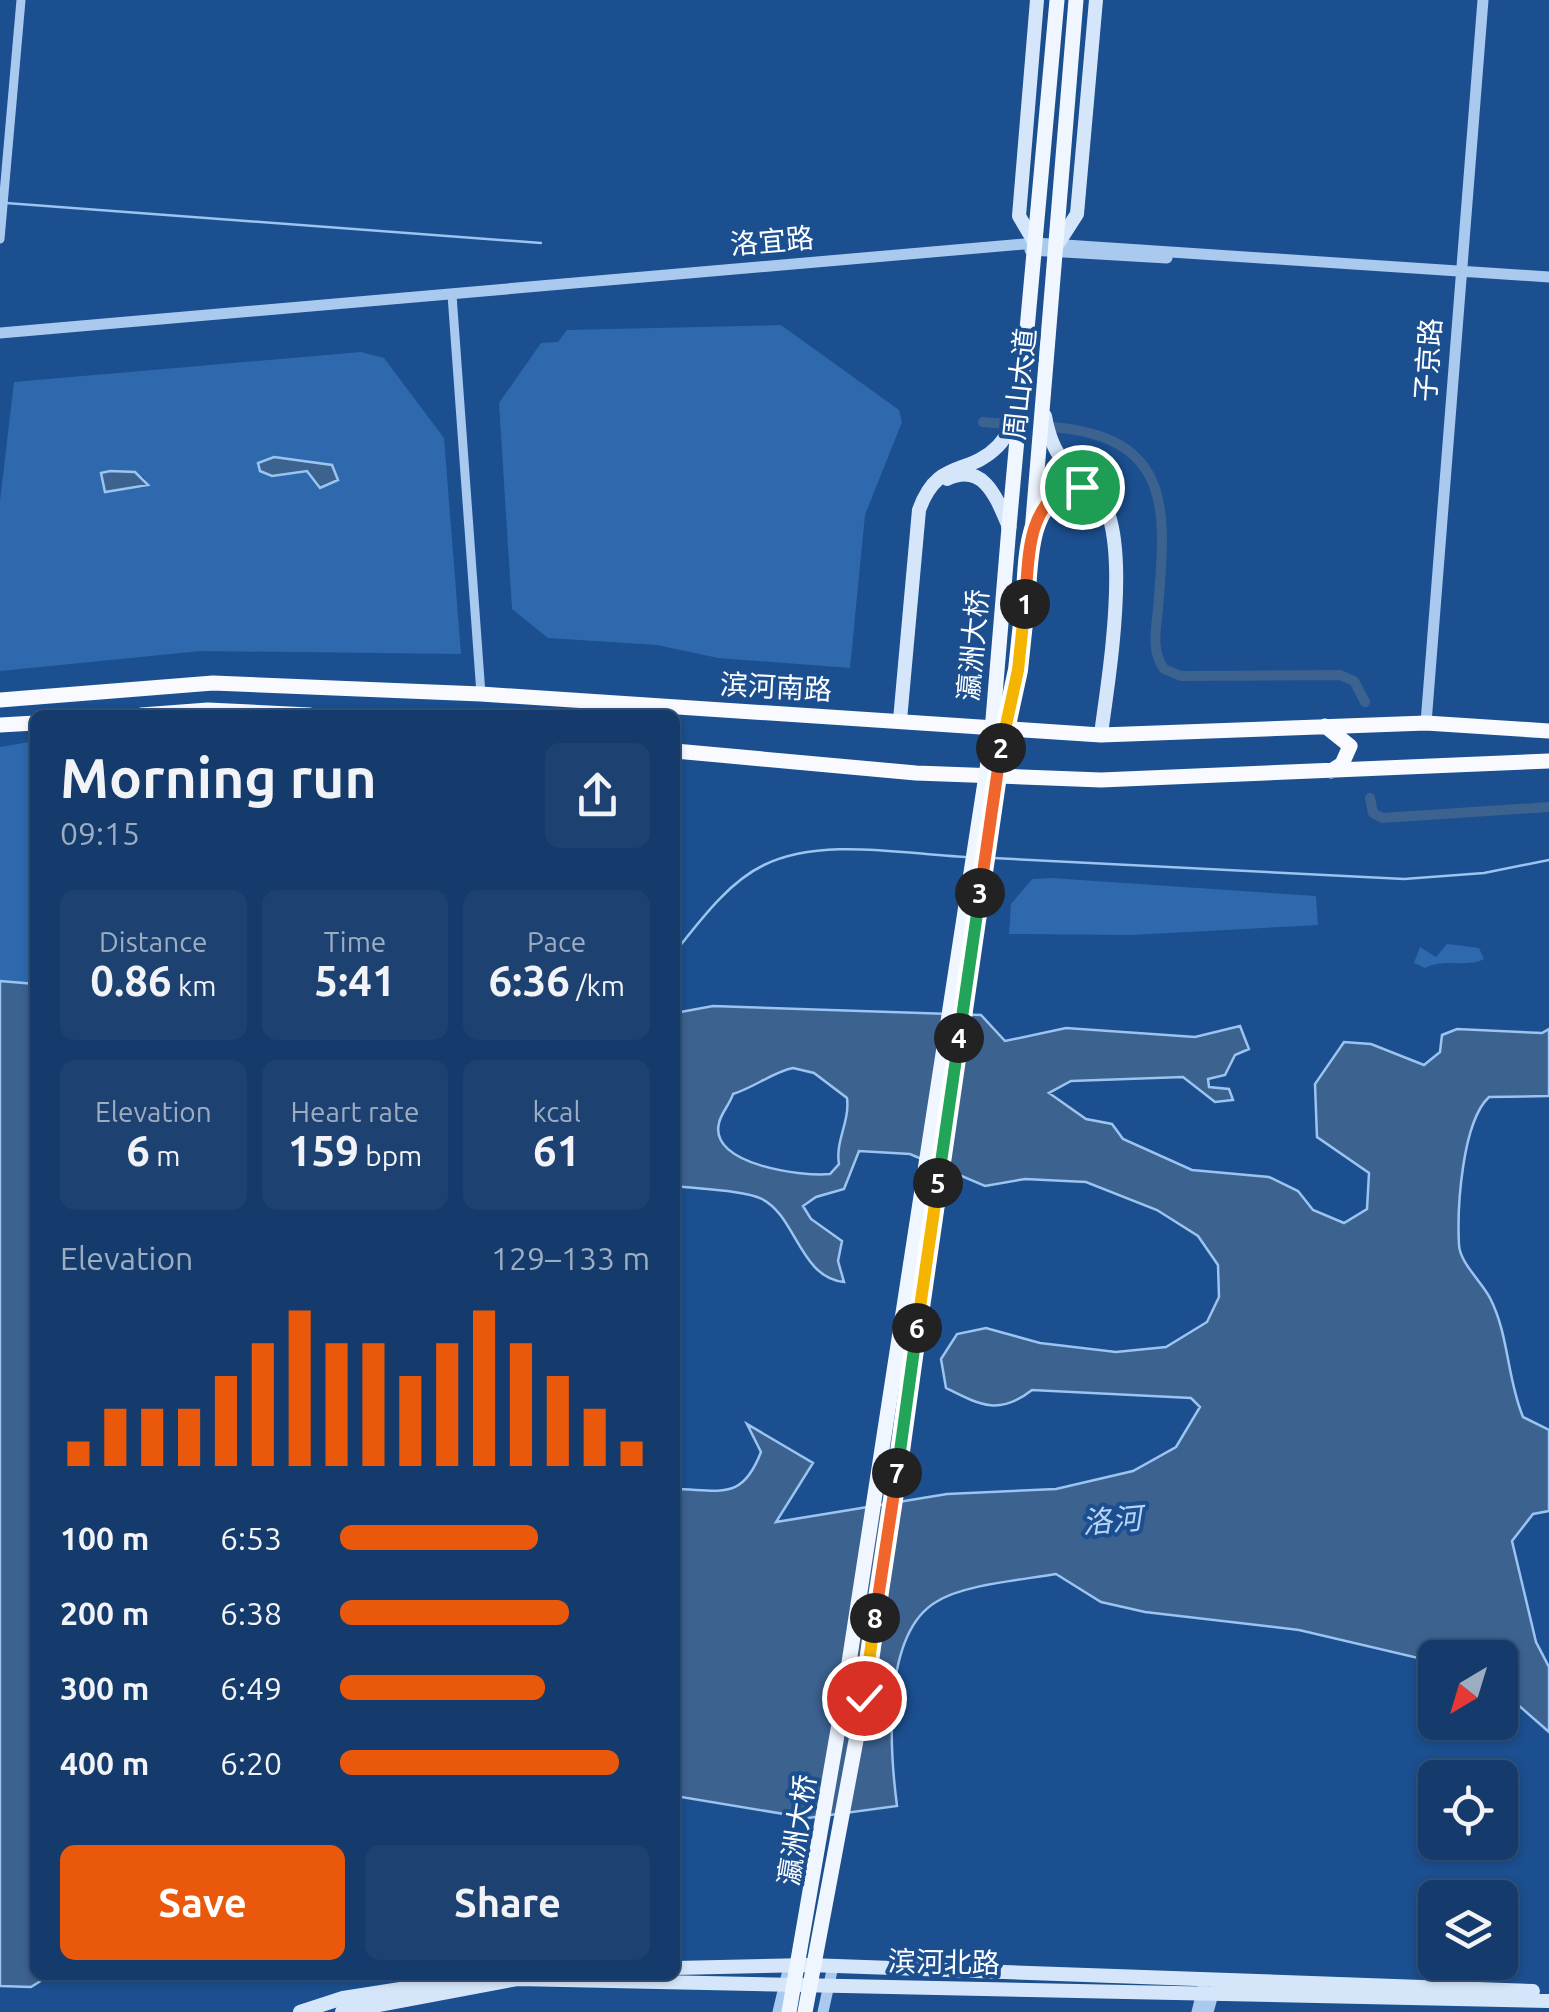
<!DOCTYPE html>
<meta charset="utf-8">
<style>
body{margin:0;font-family:Ubuntu,"Noto Sans SC",sans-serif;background:#1d4271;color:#f1f3f6;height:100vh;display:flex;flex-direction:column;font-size:38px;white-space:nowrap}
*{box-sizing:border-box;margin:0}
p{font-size:32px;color:#9dadc1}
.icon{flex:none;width:55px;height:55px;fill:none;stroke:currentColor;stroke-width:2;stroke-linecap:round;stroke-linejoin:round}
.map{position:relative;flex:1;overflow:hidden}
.side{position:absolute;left:30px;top:710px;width:650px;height:1270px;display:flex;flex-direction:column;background:#143b6b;border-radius:15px;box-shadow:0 2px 8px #0004,0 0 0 2px #33557e}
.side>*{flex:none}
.needle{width:65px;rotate:218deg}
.buttons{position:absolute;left:1418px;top:1640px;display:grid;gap:20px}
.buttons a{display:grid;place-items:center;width:100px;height:100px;border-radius:15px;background:#143b6b;box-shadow:0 2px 8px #0004,0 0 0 2px #33557e;font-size:50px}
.pin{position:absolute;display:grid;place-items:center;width:85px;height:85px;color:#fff;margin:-42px;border:5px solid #fff;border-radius:50%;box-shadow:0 2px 10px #0007}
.km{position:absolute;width:50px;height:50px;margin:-25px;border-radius:50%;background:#222;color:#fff;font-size:28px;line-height:50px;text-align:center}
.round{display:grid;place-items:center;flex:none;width:105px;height:105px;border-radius:15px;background:#1d4271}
.overview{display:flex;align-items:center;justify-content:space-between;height:170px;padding:0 30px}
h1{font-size:55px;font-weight:600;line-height:75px}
.figures{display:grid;grid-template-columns:repeat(3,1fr);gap:15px;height:170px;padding:10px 30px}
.figures div{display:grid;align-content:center;border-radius:15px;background:#1d4271;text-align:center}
.figures b{font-size:42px;font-weight:600}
.figures small{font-size:28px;font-weight:400}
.figures p{font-size:28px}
.chart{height:280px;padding:20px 30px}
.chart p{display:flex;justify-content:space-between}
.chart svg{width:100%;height:180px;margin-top:10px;stroke:#ea580c;stroke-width:6}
.button{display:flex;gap:20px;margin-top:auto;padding:20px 30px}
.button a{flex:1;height:115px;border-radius:15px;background:#ea580c;color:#fff;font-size:40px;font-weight:600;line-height:115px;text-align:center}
.button a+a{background:#1d4271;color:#f1f3f6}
ul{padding:0 30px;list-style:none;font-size:32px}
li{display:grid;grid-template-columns:160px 120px 1fr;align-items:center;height:75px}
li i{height:25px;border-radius:12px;background:#ea580c}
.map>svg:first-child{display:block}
.green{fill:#2e69ad;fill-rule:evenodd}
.water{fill:#3c6290;stroke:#9cc4f0;stroke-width:2.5;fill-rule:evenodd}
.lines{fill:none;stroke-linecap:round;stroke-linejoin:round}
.stream{stroke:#9cc4f0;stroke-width:2.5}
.canal{stroke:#3c6290;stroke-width:10}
.minor{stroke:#a9c9ee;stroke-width:9}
.tertiary{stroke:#a9c9ee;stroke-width:11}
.secondary{stroke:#d6e6fa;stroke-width:14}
.primary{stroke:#f0f6ff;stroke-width:15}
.trunk{stroke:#f8faff;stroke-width:15}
.primary-bridge{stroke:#f0f6ff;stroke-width:15}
.split-1-casing{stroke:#fff;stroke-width:20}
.split-2-casing{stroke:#fff;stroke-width:20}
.split-3-casing{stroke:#fff;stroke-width:20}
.split-4-casing{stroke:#fff;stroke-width:20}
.split-5-casing{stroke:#fff;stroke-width:20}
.split-6-casing{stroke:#fff;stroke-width:20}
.split-7-casing{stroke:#fff;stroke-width:20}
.split-8-casing{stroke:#fff;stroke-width:20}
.split-9-casing{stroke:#fff;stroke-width:20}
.split-1{stroke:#f0652b;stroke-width:12}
.split-2{stroke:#f5b400;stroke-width:12}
.split-3{stroke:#f0652b;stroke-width:12}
.split-4{stroke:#22a559;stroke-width:12}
.split-5{stroke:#22a559;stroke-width:12}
.split-6{stroke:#f5b400;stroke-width:12}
.split-7{stroke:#22a559;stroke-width:12}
.split-8{stroke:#f0652b;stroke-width:12}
.split-9{stroke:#f5b400;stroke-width:12}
.labels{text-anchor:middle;stroke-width:8;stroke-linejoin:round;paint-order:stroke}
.street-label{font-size:28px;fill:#fff;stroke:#1b4f8f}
.water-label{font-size:30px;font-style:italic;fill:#b5d3f5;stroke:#1b4f8f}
</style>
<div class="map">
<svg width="1549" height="2012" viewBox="0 0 1549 2012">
<rect width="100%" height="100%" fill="#1b4f8f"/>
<path class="green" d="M781 325 899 410 902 422 865 515 850 668 718 658 657 645 548 638 512 609 499 403 541 343 558 342 567 330Z
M361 352 384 358 444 438 461 654 201 651 0 671V501L14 382ZM274 457 328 464 317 486 307 471 280 475ZM110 471 144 477 146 487 108 491 102 473Z
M35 741V984L0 981V747Z
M1051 878 1316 896 1318 925 1132 935 1009 934 1011 904 1032 879Z
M1447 944 1479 948 1484 959C1466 968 1445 958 1425 968L1414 963 1420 947 1436 957Z"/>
<path class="water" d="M274 457 332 465 338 480 320 488 307 471 272 476 260 471 258 463Z
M110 471 135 472 148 485 105 492 101 473Z
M0 981 35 984V1975H50L31 1987 0 1986Z
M713 1006 981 1015 1005 1041 1066 1028 1195 1037 1240 1026 1249 1049 1235 1055 1225 1075 1208 1079 1209 1087 1229 1089 1233 1100 1215 1102 1183 1077 1071 1081 1049 1093 1086 1119 1112 1124 1123 1139 1192 1170 1269 1177 1298 1191 1313 1210 1344 1223 1367 1209 1369 1173 1317 1137 1315 1084 1344 1042 1371 1044 1424 1065 1440 1052 1442 1035 1457 1029 1542 1033 1549 1029V1096L1489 1097C1462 1122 1457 1208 1459 1245 1460 1263 1482 1282 1490 1298 1509 1335 1507 1379 1523 1417L1549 1430V1511L1533 1514 1512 1541 1536 1642 1549 1667V1732L1500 1689V1658H1435V1662L1299 1630 1145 1612 1101 1602 1056 1574C1023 1580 964 1584 936 1602 881 1635 890 1752 897 1806L808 1818 675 1796V1489C722 1490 742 1501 761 1452L747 1424 813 1463 776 1522 947 1494 1056 1489 1133 1471 1176 1447 1200 1407 1191 1398 1032 1390C999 1416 980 1405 946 1388L941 1359 957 1334 986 1328 1040 1343 1116 1352 1166 1347 1207 1322 1219 1297 1218 1265 1198 1236 1157 1210 1086 1182 1025 1179 985 1186 910 1154 859 1151 844 1189 816 1197 803 1206 811 1219 842 1241 838 1261 844 1282C800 1278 796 1216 762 1199 744 1190 697 1189 675 1186V1013ZM793 1068 814 1073 847 1098C850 1122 835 1141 839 1164L830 1174C804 1177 708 1165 719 1123 721 1113 730 1104 733 1094 755 1087 773 1072 793 1068Z"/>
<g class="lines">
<path class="stream" d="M6 203 541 243
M993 858 1404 879 1484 873 1549 860
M675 952C699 922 728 882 764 865 821 837 903 854 965 857"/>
<path class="canal" d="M983 422 1006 424
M1052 427C1174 437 1166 511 1158 609 1156 631 1151 650 1164 669L1181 676 1340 675 1354 681 1365 702
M1370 798 1373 813 1382 818 1549 807"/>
<path class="minor" d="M0 239 21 0
M452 295 481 694"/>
<path class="tertiary" d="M1030 250 1167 258
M0 333 1035 243 1549 277
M1426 723 1483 0
M778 2012 789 1966
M823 2012 833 1966
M1197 2012 1203 1988
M1208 2012 1215 1987"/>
<path class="secondary" d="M1059 242 1077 214 1096 0
M1035 243 1019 216 1037 0
M1045 416C1053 459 1065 466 1103 487
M947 479C984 461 997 499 1009 527
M1036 522C1041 509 1050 492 1066 487 1149 464 1105 695 1101 735
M900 720 919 510C938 457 968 477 998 446 1007 437 1013 423 1019 411
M675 1968 809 1965 1533 1991
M300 2012 343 1998 477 1977
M342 2012 517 1979 1549 2001"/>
<path class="primary" d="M1009 527 1057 0
M1032 532 1076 0"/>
<path class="trunk" d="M0 700 213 683 481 694 1101 735 1426 723 1549 731
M141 715 208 710 310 715
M0 725 35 723
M1325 726 1350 746 1342 764 1331 771
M675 751 916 773 1101 780 1549 761"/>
<path class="primary-bridge" d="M789 2012 844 1695 991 743 1009 527
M805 2012 864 1698 1002 743 1018 670 1032 532"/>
</g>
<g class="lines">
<g class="split-1-casing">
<path id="split-1" d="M1025 604C1029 561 1025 511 1066 487H1082"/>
</g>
<g class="split-2-casing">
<path id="split-2" d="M1001 748 1018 670 1025 604"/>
</g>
<g class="split-3-casing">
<path id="split-3" d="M980 893 1001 748"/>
</g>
<g class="split-4-casing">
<path id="split-4" d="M959 1038 980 893"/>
</g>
<g class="split-5-casing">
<path id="split-5" d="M938 1183 959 1038"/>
</g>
<g class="split-6-casing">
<path id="split-6" d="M917 1328 938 1183"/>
</g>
<g class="split-7-casing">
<path id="split-7" d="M897 1473 917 1328"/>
</g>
<g class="split-8-casing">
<path id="split-8" d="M875 1618 897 1473"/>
</g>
<g class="split-9-casing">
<path id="split-9" d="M864 1698 875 1618"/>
</g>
<use href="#split-1" class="split-1"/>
<use href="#split-2" class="split-2"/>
<use href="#split-3" class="split-3"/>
<use href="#split-4" class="split-4"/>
<use href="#split-5" class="split-5"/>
<use href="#split-6" class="split-6"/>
<use href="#split-7" class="split-7"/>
<use href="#split-8" class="split-8"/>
<use href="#split-9" class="split-9"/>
</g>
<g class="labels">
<g class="street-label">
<text transform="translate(772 241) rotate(-5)" y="10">洛宜路</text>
<text transform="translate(1428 360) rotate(-86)" y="10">子京路</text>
<text transform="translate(1020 384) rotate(-84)" y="10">周山大道</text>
<text transform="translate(973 645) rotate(-85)" y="10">瀛洲大桥</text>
<text transform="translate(776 687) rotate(3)" y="10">滨河南路</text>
<text transform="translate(797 1830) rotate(-81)" y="10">瀛洲大桥</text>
<text transform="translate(944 1962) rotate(1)" y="10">滨河北路</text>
</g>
<g class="water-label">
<text transform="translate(1112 1521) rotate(-5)" y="10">洛河</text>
</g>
</g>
</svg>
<div class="buttons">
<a><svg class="needle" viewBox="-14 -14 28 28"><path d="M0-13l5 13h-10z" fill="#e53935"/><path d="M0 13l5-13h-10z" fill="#9dadc1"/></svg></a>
<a><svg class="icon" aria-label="locate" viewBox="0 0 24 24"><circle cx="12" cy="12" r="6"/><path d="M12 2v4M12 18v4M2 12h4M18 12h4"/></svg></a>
<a><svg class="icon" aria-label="layers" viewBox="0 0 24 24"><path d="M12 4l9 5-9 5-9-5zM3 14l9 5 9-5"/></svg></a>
</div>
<div class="pin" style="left:1082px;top:487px;background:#1e9e55"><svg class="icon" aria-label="arrive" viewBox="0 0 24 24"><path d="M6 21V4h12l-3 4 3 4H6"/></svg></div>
<div class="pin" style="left:864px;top:1698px;background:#d93025"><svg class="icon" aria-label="check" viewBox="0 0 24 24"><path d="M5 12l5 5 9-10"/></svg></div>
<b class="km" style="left:1025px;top:604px">1</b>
<b class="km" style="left:1001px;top:748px">2</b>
<b class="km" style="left:980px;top:893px">3</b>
<b class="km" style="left:959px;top:1038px">4</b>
<b class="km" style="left:938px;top:1183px">5</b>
<b class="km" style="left:917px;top:1328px">6</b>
<b class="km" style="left:897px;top:1473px">7</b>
<b class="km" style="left:875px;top:1618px">8</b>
<section class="side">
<div class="overview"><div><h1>Morning run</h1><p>09:15</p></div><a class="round"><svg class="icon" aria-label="share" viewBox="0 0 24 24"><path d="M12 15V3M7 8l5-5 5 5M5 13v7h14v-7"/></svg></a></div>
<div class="figures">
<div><p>Distance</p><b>0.86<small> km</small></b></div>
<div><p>Time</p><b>5:41</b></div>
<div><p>Pace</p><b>6:36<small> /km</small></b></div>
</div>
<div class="figures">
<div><p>Elevation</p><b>6<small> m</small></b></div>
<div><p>Heart rate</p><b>159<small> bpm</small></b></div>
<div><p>kcal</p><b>61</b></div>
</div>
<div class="chart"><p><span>Elevation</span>129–133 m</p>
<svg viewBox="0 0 160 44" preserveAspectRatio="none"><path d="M5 44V38M15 44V30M25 44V30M35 44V30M45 44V22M55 44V14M65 44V6M75 44V14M85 44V14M95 44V22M105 44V14M115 44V6M125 44V14M135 44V22M145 44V30M155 44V38"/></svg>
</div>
<ul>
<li><b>100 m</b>6:53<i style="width:64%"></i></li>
<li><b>200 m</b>6:38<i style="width:74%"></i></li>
<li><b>300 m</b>6:49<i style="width:66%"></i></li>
<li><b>400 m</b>6:20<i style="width:90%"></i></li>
</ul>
<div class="button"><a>Save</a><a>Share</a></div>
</section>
</div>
